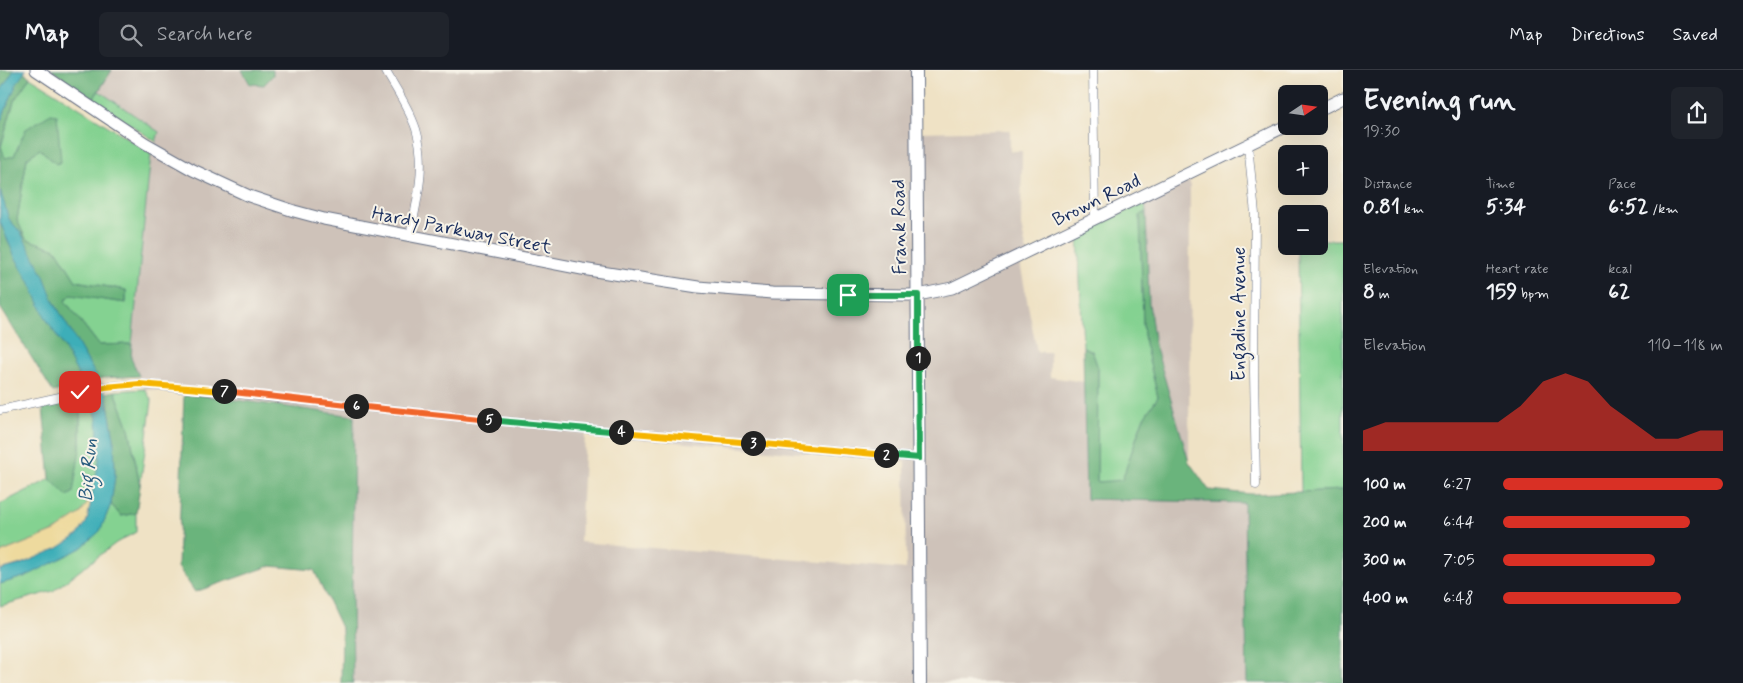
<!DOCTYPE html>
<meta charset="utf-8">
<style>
body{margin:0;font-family:Mynerve,sans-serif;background:#20242c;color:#f1f3f6;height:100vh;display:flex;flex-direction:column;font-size:19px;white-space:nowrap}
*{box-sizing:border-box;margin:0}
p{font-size:16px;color:#9ea1a6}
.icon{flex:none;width:28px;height:28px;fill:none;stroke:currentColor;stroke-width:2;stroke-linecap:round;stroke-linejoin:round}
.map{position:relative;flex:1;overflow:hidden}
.details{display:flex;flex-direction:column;background:#171b24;width:400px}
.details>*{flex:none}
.needle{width:32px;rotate:77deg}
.tools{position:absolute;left:1278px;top:15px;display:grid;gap:10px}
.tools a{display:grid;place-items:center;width:50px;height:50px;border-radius:8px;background:#171b24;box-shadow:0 5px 20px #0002;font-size:25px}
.pin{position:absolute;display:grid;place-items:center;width:42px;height:42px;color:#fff;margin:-21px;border-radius:10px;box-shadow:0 2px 8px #0006}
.km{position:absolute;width:25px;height:25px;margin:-12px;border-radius:50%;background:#222;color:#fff;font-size:14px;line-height:25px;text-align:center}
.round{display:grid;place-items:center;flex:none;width:52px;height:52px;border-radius:8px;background:#20242c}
.overview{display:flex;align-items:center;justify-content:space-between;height:85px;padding:0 20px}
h1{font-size:28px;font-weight:700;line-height:38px}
.stats{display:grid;grid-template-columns:repeat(3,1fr);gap:8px;height:85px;padding:5px 20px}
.stats div{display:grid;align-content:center}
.stats b{font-size:21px;font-weight:700}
.stats small{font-size:14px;font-weight:400}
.stats p{font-size:14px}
.chart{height:140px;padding:10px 20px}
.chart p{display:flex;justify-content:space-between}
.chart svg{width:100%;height:90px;margin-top:5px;fill:#d93025;opacity:.7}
ul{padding:0 20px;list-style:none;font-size:16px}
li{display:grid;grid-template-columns:80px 60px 1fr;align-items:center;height:38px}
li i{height:12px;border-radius:6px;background:#d93025}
header{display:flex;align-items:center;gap:30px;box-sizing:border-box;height:70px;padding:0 25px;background:#171b24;border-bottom:1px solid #363941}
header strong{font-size:24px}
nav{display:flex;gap:28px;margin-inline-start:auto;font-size:18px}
.search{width:350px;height:45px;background:#20242c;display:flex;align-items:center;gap:12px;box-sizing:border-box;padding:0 18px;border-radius:8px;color:#9ea1a6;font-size:19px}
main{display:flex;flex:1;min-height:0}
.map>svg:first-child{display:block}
.industrial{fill:#cec2b9;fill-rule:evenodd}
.green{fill:#84d291;stroke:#508078}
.forest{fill:#6bb47b;stroke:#43726c}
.sand{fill:#eeda9e;stroke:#84847e}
.water{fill:#3daeb8;stroke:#2c6e8b}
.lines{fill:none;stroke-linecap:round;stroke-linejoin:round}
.street-casing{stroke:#656e82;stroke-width:9}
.secondary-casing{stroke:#656e82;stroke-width:13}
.primary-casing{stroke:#656e82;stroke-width:14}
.street{stroke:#fff;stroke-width:8}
.secondary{stroke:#fff;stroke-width:11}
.primary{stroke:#fff;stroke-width:12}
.split-1-casing{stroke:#fff;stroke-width:10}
.split-2-casing{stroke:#fff;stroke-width:10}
.split-3-casing{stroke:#fff;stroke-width:10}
.split-4-casing{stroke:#fff;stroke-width:10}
.split-5-casing{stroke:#fff;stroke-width:10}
.split-6-casing{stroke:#fff;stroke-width:10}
.split-7-casing{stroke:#fff;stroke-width:10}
.split-8-casing{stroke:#fff;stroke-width:10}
.split-1{stroke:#22a559;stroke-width:6}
.split-2{stroke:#22a559;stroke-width:6}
.split-3{stroke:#f5b400;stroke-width:6}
.split-4{stroke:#f5b400;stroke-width:6}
.split-5{stroke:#22a559;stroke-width:6}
.split-6{stroke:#f0652b;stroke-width:6}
.split-7{stroke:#f0652b;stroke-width:6}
.split-8{stroke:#f5b400;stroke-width:6}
.labels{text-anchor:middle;stroke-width:4;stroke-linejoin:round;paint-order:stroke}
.street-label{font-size:19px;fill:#1b2f5e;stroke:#f7f3e8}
.water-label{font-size:20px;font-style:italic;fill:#275b7e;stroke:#f7f3e8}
</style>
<header>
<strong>Map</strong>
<div class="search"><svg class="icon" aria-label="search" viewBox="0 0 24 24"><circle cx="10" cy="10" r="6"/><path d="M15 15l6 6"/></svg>Search here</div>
<nav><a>Map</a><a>Directions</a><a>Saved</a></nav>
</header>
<main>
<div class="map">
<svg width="1343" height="613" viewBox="0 0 1343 613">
<rect width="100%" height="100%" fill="#f7f3e8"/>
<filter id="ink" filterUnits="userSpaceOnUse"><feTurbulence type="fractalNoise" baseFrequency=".02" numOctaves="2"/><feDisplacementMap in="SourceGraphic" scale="10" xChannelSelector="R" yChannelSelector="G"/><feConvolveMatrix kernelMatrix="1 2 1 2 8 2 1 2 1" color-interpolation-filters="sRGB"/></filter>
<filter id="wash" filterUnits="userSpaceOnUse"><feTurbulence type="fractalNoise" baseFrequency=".0096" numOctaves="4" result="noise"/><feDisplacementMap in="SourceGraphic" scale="20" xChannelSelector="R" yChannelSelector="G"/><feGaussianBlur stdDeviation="1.12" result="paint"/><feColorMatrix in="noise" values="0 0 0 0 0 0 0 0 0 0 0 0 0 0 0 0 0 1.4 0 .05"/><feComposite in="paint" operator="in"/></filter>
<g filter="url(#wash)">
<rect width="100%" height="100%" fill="#efe2c5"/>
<path class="industrial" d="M112 0H242L250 14 273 5V0H918L919 62 1010 60V81H1022L1021 156 1028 187 1020 193 1037 282H1050V307L1084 312 1086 429 1244 433 1247 613H353L352 517 354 346 145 319 131 288 151 83 159 62 99 21ZM585 364 905 392 906 499 580 472Z
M1190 109 1189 392 1155 275 1149 233 1145 132Z"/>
<path class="green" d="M68 0H112L99 21 159 62 156 72 93 29 99 21Z
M30 7 151 83 132 274 99 275 65 231 71 225 126 233V220L76 211 56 179 26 169 17 150 27 88 40 79 56 94 26 59 14 86 5 89 1 77 14 31Z
M1145 132 1146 142 1140 146 1143 254 1145 273 1158 327 1143 349 1122 411 1097 412 1098 298 1092 281 1083 277 1078 165Z
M1319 170H1343V420L1301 422 1298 176H1319Z
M145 319 152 331 140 416 129 358 115 321Z
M90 328C92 335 96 342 97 350 101 377 101 420 82 442 67 460 22 474 0 483V434L50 409 67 426 80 379V329Z
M111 434 121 446 136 443V462L116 473 53 521 0 536V514L27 506 100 461Z"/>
<path class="forest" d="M0 0H20L30 7 14 31 1 76 5 88 14 86 26 59 51 44 57 45 61 92 56 94 40 79 27 88 17 150 26 169 56 179 76 211 126 220V233L71 225 65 231 99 275 132 274 131 288 139 306 103 308 53 322 0 237Z
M51 0H112L93 29Z
M242 0H273V5L264 15 250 14Z
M1146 142 1149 233 1155 275 1189 392 1209 420 1252 424 1343 420V613H1247L1244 433 1086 429 1083 277 1092 281 1098 298 1097 412 1122 410 1143 349 1158 327 1145 273 1143 254 1140 146Z
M115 321 129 358 140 416 136 443 121 446 111 434 115 406 114 369 106 323Z
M184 323 354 346 352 517 353 613H341L342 560 314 500 270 496 195 522 178 497Z
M80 329V379L73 423 67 426 50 409 43 338Z"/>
<path class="sand" d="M92 426C90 439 88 456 78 466 64 480 20 495 0 500V483L55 461 81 443Z"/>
<path class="water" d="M14 0H26L17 13 0 53V22Z
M0 120 9 149 21 163 44 206 54 232 106 323 114 368 115 406 111 434 100 461 81 478 27 506 0 514V500L19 495 58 478 78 465 87 451 99 390 97 348 90 328 64 277 46 249 30 213 14 185 0 152Z"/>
</g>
<g filter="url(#ink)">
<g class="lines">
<g class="street-casing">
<path id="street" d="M385 0C396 19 409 38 416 59 427 95 417 130 410 166
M1093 0 1095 149
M1248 75 1255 144 1254 302 1256 415
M0 340 105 317 140 314 521 353 919 388"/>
</g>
<g class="secondary-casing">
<path id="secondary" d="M36 0 145 73 193 100 249 126 294 141 324 149 582 199 698 217 772 223 905 225H918L952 218 1286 56
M1319 40 1343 28"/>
</g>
<g class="primary-casing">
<path id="primary" d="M916 0 920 613"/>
</g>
<use href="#street" class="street"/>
<use href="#secondary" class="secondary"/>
<use href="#primary" class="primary"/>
</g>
</g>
<g class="lines" filter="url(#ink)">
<g class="split-1-casing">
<path id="split-1" d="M848 225H918V288"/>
</g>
<g class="split-2-casing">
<path id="split-2" d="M886 385 919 388 918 288"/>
</g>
<g class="split-3-casing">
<path id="split-3" d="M753 373 886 385"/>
</g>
<g class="split-4-casing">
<path id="split-4" d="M621 362 753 373"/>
</g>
<g class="split-5-casing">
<path id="split-5" d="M489 350 621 362"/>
</g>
<g class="split-6-casing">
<path id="split-6" d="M356 336 489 350"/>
</g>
<g class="split-7-casing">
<path id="split-7" d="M224 321 356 336"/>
</g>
<g class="split-8-casing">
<path id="split-8" d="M80 322 105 317 140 314 224 321"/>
</g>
<use href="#split-1" class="split-1"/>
<use href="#split-2" class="split-2"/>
<use href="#split-3" class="split-3"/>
<use href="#split-4" class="split-4"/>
<use href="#split-5" class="split-5"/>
<use href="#split-6" class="split-6"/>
<use href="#split-7" class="split-7"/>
<use href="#split-8" class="split-8"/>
</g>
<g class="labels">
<g class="street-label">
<text transform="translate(1096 129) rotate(-26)" y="7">Brown Road</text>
<text transform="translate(898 157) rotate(-91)" y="7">Frank Road</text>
<text transform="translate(462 159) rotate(11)" y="7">Hardy Parkway Street</text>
<text transform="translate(1238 244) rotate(-90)" y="7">Engadine Avenue</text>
</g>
<g class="water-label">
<text transform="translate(87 400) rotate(-86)" y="7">Big Run</text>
</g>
</g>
</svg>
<div class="tools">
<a><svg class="needle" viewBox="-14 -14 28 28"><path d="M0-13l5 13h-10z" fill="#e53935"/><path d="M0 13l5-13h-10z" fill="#9ea1a6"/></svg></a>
<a>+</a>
<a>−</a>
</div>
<div class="pin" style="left:848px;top:225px;background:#1e9e55"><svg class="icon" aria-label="arrive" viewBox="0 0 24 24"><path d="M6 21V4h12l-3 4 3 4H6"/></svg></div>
<div class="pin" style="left:80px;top:322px;background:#d93025"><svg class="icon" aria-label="check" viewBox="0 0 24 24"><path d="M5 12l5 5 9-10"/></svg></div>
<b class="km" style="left:918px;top:288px">1</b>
<b class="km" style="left:886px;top:385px">2</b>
<b class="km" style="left:753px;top:373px">3</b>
<b class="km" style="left:621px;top:362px">4</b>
<b class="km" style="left:489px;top:350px">5</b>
<b class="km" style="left:356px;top:336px">6</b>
<b class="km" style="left:224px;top:321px">7</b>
</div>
<section class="details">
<div class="overview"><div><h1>Evening run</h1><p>19:30</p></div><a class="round"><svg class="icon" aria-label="share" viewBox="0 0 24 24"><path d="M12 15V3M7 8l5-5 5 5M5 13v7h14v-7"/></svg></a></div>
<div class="stats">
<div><p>Distance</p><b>0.81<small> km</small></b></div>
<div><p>Time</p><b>5:34</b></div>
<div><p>Pace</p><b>6:52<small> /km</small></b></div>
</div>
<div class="stats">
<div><p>Elevation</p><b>8<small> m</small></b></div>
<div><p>Heart rate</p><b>159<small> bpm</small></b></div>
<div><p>kcal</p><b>62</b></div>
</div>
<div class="chart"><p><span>Elevation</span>110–118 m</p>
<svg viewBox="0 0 160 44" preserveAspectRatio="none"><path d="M0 44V34L10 30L20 30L30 30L40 30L50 30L60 30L70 22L80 10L90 6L100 10L110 22L120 30L130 38L140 38L150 34L160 34V44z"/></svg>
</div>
<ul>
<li><b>100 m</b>6:27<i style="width:100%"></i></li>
<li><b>200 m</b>6:44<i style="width:85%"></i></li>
<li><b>300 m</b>7:05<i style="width:69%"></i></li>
<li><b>400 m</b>6:48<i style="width:81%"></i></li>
</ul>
</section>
</main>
